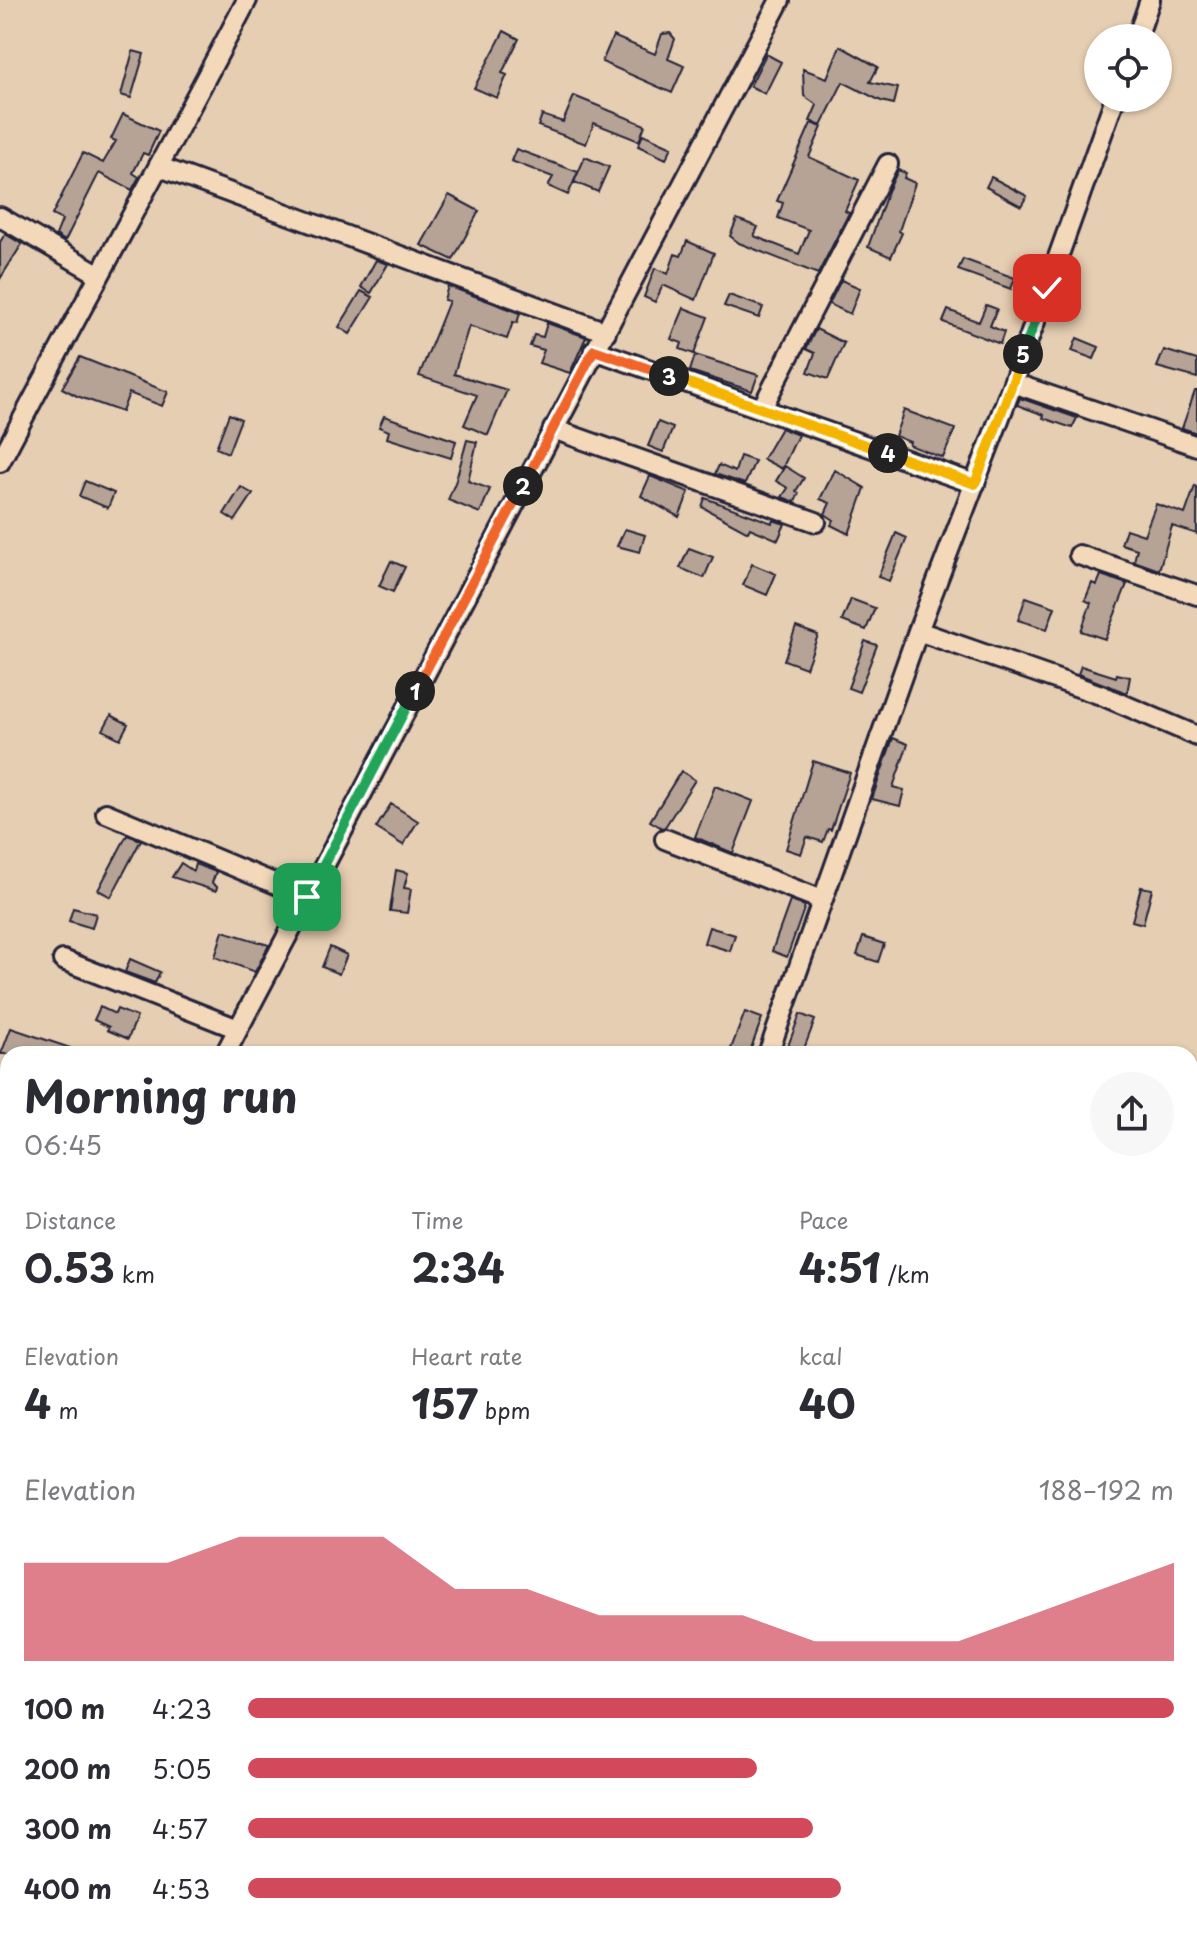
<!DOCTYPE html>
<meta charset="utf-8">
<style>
body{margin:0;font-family:"Playpen Sans",sans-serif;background:#f7f7f7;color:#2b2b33;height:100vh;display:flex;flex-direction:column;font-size:30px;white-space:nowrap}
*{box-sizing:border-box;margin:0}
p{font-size:26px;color:#7c7c81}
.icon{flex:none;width:44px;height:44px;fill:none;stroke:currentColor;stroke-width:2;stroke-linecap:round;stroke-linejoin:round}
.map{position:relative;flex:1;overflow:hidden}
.sheet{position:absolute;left:0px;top:1046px;width:1198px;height:888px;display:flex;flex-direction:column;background:#fff;border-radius:24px 24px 0 0;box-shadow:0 2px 6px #0004}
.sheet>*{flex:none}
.tools{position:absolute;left:1084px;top:24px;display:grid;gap:16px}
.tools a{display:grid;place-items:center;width:88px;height:88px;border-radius:50%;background:#fff;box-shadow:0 2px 6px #0004;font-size:40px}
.pin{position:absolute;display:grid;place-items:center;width:68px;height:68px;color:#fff;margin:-34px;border-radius:16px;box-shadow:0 4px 12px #0006}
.km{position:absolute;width:40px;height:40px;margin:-20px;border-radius:50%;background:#222;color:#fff;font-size:22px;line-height:40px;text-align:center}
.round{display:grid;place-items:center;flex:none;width:84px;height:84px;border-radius:42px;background:#f7f7f7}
.headline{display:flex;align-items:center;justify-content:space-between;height:136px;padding:0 24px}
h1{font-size:44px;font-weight:700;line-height:60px}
.figures{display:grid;grid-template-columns:repeat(3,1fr);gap:12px;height:136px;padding:8px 24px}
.figures div{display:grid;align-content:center}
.figures b{font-size:40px;font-weight:700}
.figures small{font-size:22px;font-weight:400}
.figures p{font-size:22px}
.chart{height:224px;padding:16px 24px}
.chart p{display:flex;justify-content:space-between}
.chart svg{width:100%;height:144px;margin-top:8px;fill:#d1495b;opacity:.7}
ul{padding:0 24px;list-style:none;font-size:26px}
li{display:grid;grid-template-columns:128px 96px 1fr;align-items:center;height:60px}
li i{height:20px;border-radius:10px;background:#d1495b}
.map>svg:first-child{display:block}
.building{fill:#b6a395;stroke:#22223b;stroke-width:2}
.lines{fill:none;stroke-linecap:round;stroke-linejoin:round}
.street-casing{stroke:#22223b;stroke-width:24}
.street{stroke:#f3d9ba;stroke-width:18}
.split-1-casing{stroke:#fff;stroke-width:16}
.split-2-casing{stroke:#fff;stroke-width:16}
.split-3-casing{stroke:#fff;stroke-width:16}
.split-4-casing{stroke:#fff;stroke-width:16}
.split-5-casing{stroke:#fff;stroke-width:16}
.split-6-casing{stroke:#fff;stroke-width:16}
.split-1{stroke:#22a559;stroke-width:10}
.split-2{stroke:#f0652b;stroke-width:10}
.split-3{stroke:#f0652b;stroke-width:10}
.split-4{stroke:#f5b400;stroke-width:10}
.split-5{stroke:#f5b400;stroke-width:10}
.split-6{stroke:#22a559;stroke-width:10}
</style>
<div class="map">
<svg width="1197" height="1934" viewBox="0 0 1197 1934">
<rect width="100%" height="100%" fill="#e6ceb2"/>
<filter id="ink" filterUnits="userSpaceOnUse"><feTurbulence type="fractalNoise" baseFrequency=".0125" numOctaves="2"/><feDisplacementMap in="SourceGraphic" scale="16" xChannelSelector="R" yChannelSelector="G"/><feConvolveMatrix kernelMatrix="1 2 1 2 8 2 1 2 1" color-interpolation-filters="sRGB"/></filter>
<g filter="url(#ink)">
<path class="building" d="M504 31 519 39 502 73 507 75 497 98 474 88Z
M670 33 675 39 668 59 684 66 672 93 602 62 613 36 655 54 662 34Z
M840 46 878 67 870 82 898 88 894 104 881 101 843 82 821 126 810 121 817 105 804 96 803 69 827 78Z
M133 51 144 54 131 98 121 95Z
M766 54 781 62 765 94 750 86Z
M574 96 645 125 639 141 594 123 586 144 538 126 542 115 563 122Z
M123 114 159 131 148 155 143 153 133 173 139 177 132 190 99 173 65 241 56 235 62 220 52 215 83 153 103 163 116 141 111 139Z
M811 123 822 127 809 157 859 180 845 211 849 213 818 274 739 243 730 236 737 219 758 227 754 236 799 254 809 230 778 218 783 203 777 201Z
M643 134 672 147 666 159 638 146Z
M516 149 578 172 568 195 548 186 553 177 511 161Z
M585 157 609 167 598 192 574 182Z
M898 170 906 173 904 178 915 183 899 231 902 233 891 257 868 247 888 191Z
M991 177 1027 196 1021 206 986 187Z
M449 195 479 211 453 260 421 245Z
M5 234 22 244 0 279V242Z
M687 241 714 253 696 300 663 285 655 302 644 297 655 268 668 274 675 254 681 256Z
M963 259 1015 278 1011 289 958 270Z
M376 260 388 264 371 293 361 287Z
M841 280 860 288 850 314 829 304Z
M448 286 520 313 517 323 513 322 507 339 469 326 454 374 507 390 488 435 464 425 477 395 419 376 449 301 444 300Z
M361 291 373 297 350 334 339 327Z
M729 295 763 307 759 318 724 306Z
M986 305 997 309 990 326 1004 332 1000 344 943 322 948 310 979 322Z
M684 308 708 317 694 354 680 349 682 343 671 339Z
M547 323 586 337 570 373 539 363 544 350 530 346 534 335 543 337Z
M816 329 844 343 828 379 808 372 815 353 806 349Z
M1077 338 1099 347 1094 359 1072 351Z
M1164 350 1197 360V378L1157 367Z
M695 355 758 375 752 391 690 371Z
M80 357 168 392 162 406 129 393 122 412 77 396 62 388Z
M1195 391H1197V433L1182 428Z
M1020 398 1077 418 1072 428 1043 418 1044 415 1017 405Z
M904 410 955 429 943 458 909 445 910 442 895 436Z
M229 414 241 419 228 453 216 448Z
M384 416 456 441 451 458 387 438 389 431 379 427Z
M658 422 673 428 663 452 648 446Z
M781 428 798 435 782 469 763 459Z
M467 440 477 442 468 481 490 489 480 513 448 500 456 480Z
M740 456 755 461 745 484 715 474 719 465 735 472Z
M785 466 804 478 796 491 799 493 795 502 782 497 788 488 776 481Z
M835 470 865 488 849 534 831 525 834 520 825 514 830 503 820 499Z
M650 476 689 492 679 517 641 496Z
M85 481 114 493 108 508 79 496Z
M1195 486 1197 487V534L1172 526 1159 570 1134 561 1137 549 1121 544 1126 529 1144 535 1156 504 1185 514Z
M241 487 253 494 235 521 224 514Z
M705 498 772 523 773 520 785 524 778 540 750 528 748 532 702 507Z
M625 529 645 535 640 552 617 546Z
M896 533 907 538 889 581 878 577Z
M689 548 713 557 704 578 680 568Z
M391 561 405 567 393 592 379 586Z
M752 564 776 574 767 595 743 585Z
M1101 575 1127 584 1105 639 1081 631 1091 603 1085 600 1092 583 1097 585Z
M1026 597 1055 607 1047 629 1018 620Z
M851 599 875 608 866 630 842 621Z
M796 627 818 635 806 668 784 660Z
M865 641 877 645 859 692 848 688Z
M1081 666 1116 677 1117 674 1130 677 1127 693 1078 674Z
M111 715 128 724 120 739 103 730Z
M893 738 908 744 893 787 904 790 900 806 872 799Z
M813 761 850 773 831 830 828 829 823 842 807 837 801 854 786 849Z
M681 771 695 780 665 827 662 828 650 821Z
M715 786 753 801 733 853 695 837Z
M391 804 418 821 403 845 376 828Z
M127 835 141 840 111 897 98 890Z
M181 863 193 871 195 864 216 872 212 883 217 887 216 891 172 877Z
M396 870 408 873 404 888 411 889 407 913 390 911Z
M1141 887 1152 889 1143 924 1132 921Z
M790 901 805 906 787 957 772 951Z
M73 908 96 914 92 928 69 921Z
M709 927 735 935 730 951 704 943Z
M223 931 269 945 255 972 215 957Z
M863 937 884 944 878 962 857 955Z
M330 947 347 955 339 974 322 967Z
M130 959 160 972 155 983 125 972Z
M100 1007 115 1014 117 1009 137 1017 128 1039 107 1030 109 1027 94 1020Z
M745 1012 762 1018 749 1054H729Z
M800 1014 815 1020 810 1033 802 1054H785Z
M11 1028 82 1052V1054H1Z"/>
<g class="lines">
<g class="street-casing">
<path id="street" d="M1137 38 1150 0
M160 167 606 332
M0 217 98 274
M594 350 975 484
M1013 383 1197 446
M762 408 888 164
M553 429 816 522
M0 462C81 307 166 155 247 0
M1079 555 1197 595
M918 631 1101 695 1197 736
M106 813 307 897
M665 839 822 900
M63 960 238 1029
M225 1054 780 0
M768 1054 918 631 1013 383 1115 98
M0 1083 8 1086
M1190 1269 1197 1271
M0 1317 8 1320
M1190 1318 1197 1299
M0 1776 8 1734
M1190 1833 1197 1836
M451 1934 454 1926
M960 1934 963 1926"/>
</g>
<use href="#street" class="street"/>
</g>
</g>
<g class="lines" filter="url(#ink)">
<g class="split-1-casing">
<path id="split-1" d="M307 897 415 691"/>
</g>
<g class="split-2-casing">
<path id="split-2" d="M415 691 523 486"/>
</g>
<g class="split-3-casing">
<path id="split-3" d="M523 486 594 350 669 376"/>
</g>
<g class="split-4-casing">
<path id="split-4" d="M669 376 888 453"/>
</g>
<g class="split-5-casing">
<path id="split-5" d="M888 453 975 484 1023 354"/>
</g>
<g class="split-6-casing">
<path id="split-6" d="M1023 354 1047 288"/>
</g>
<use href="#split-1" class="split-1"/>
<use href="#split-2" class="split-2"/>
<use href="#split-3" class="split-3"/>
<use href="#split-4" class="split-4"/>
<use href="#split-5" class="split-5"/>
<use href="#split-6" class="split-6"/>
</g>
</svg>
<div class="tools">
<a><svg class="icon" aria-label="locate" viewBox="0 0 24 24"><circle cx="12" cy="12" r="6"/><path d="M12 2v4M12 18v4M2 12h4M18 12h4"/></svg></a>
</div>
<div class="pin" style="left:307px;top:897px;background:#1e9e55"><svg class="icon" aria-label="arrive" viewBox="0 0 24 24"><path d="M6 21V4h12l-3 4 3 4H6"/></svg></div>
<div class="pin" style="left:1047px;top:288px;background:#d93025"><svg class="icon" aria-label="check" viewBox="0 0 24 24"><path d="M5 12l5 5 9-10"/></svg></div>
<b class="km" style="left:415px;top:691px">1</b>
<b class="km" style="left:523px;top:486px">2</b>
<b class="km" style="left:669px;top:376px">3</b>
<b class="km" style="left:888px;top:453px">4</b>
<b class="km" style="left:1023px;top:354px">5</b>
<section class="sheet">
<div class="headline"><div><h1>Morning run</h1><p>06:45</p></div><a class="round"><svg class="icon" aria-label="share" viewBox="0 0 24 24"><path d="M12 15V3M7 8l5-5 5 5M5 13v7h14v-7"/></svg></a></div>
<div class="figures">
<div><p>Distance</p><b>0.53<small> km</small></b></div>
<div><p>Time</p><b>2:34</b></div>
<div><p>Pace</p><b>4:51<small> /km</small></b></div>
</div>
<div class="figures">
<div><p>Elevation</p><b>4<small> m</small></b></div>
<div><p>Heart rate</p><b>157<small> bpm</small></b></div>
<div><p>kcal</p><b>40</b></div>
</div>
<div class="chart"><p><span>Elevation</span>188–192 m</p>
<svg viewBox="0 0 160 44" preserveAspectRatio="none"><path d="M0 44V14L10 14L20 14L30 6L40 6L50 6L60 22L70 22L80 30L90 30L100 30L110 38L120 38L130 38L140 30L150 22L160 14V44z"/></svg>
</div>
<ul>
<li><b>100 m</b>4:23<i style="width:100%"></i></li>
<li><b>200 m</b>5:05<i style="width:55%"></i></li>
<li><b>300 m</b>4:57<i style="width:61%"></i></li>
<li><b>400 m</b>4:53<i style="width:64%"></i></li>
</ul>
</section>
</div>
